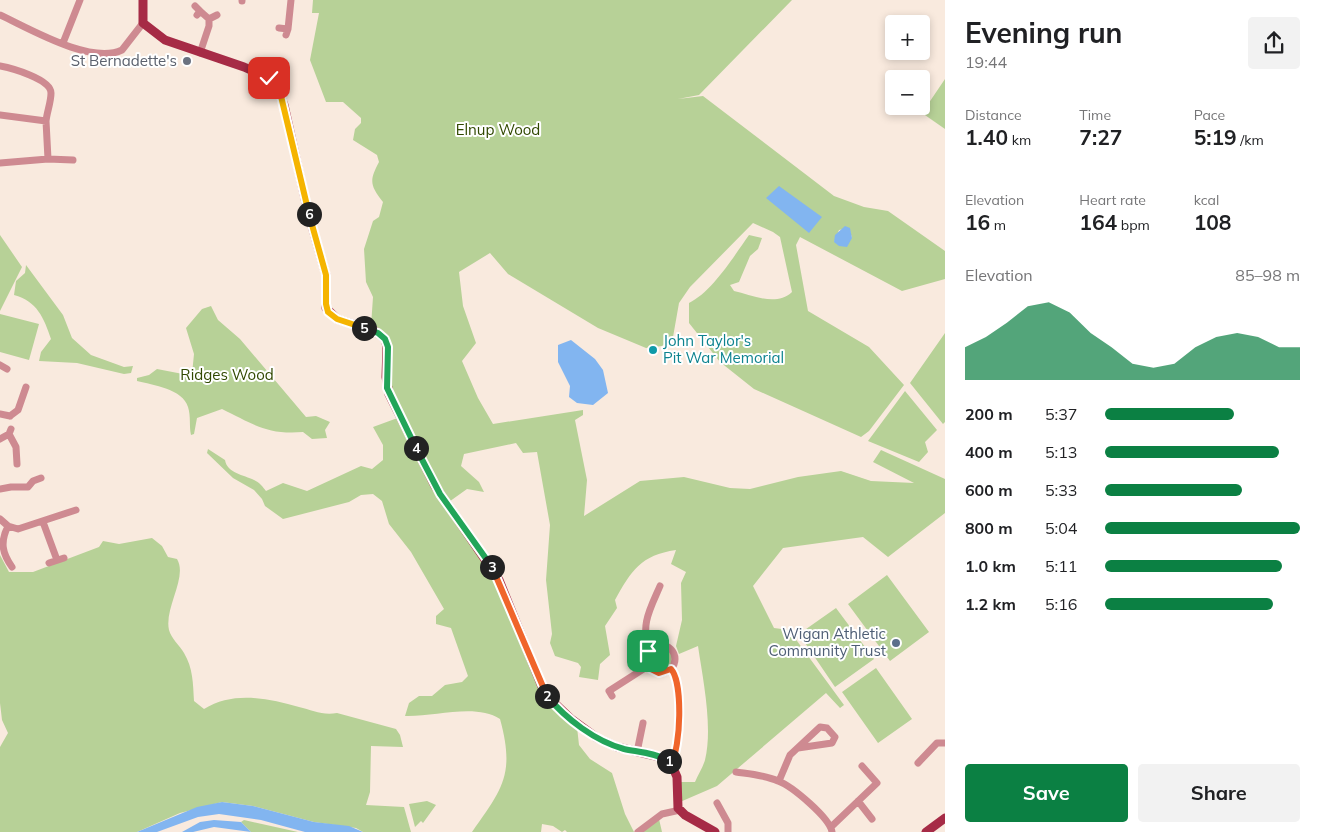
<!DOCTYPE html>
<meta charset="utf-8">
<style>
body{margin:0;font-family:Mulish,sans-serif;background:#f2f2f2;color:#202124;height:100vh;display:flex;flex-direction:column;font-size:19px;white-space:nowrap}
*{box-sizing:border-box;margin:0}
p{font-size:16px;color:#757577}
.icon{flex:none;width:28px;height:28px;fill:none;stroke:currentColor;stroke-width:2;stroke-linecap:round;stroke-linejoin:round}
.map{position:relative;flex:1;overflow:hidden}
.details{display:flex;flex-direction:column;background:#fff;width:375px}
.details>*{flex:none}
.controls{position:absolute;left:885px;top:15px;display:grid;gap:10px}
.controls a{display:grid;place-items:center;width:45px;height:45px;border-radius:5px;background:#fff;box-shadow:0 2px 8px #0003;font-size:25px}
.pin{position:absolute;display:grid;place-items:center;width:42px;height:42px;color:#fff;margin:-21px;border-radius:10px;box-shadow:0 2px 8px #0006}
.km{position:absolute;width:25px;height:25px;margin:-12px;border-radius:50%;background:#222;color:#fff;font-size:14px;line-height:25px;text-align:center}
.round{display:grid;place-items:center;flex:none;width:52px;height:52px;border-radius:5px;background:#f2f2f2}
.overview{display:flex;align-items:center;justify-content:space-between;height:85px;padding:0 20px}
h1{font-size:28px;font-weight:700;line-height:38px}
.stats{display:grid;grid-template-columns:repeat(3,1fr);gap:8px;height:85px;padding:5px 20px}
.stats div{display:grid;align-content:center}
.stats b{font-size:21px;font-weight:700}
.stats small{font-size:14px;font-weight:400}
.stats p{font-size:14px}
.chart{height:140px;padding:10px 20px}
.chart p{display:flex;justify-content:space-between}
.chart svg{width:100%;height:90px;margin-top:5px;fill:#0b8043;opacity:.7}
.action{display:flex;gap:10px;margin-top:auto;padding:10px 20px}
.action a{flex:1;height:58px;border-radius:5px;background:#0b8043;color:#fff;font-size:20px;font-weight:700;line-height:58px;text-align:center}
.action a+a{background:#f2f2f2;color:#202124}
ul{padding:0 20px;list-style:none;font-size:16px}
li{display:grid;grid-template-columns:80px 60px 1fr;align-items:center;height:38px}
li i{height:12px;border-radius:6px;background:#0b8043}
main{display:flex;flex:1;min-height:0}
.map>svg:first-child{display:block}
.green{fill:#b7d197;fill-rule:evenodd}
.water{fill:#82b5f0}
.lines{fill:none;stroke-linecap:round;stroke-linejoin:round}
.minor{stroke:#ce8a91;stroke-width:7}
.major{stroke:#a62b46;stroke-width:9}
.split-1-casing{stroke:#fff;stroke-width:10}
.split-2-casing{stroke:#fff;stroke-width:10}
.split-3-casing{stroke:#fff;stroke-width:10}
.split-4-casing{stroke:#fff;stroke-width:10}
.split-5-casing{stroke:#fff;stroke-width:10}
.split-6-casing{stroke:#fff;stroke-width:10}
.split-7-casing{stroke:#fff;stroke-width:10}
.split-1{stroke:#f0652b;stroke-width:6}
.split-2{stroke:#22a559;stroke-width:6}
.split-3{stroke:#f0652b;stroke-width:6}
.split-4{stroke:#22a559;stroke-width:6}
.split-5{stroke:#22a559;stroke-width:6}
.split-6{stroke:#f5b400;stroke-width:6}
.split-7{stroke:#f5b400;stroke-width:6}
.worship-dot{fill:#6b7280;stroke:#fff;stroke-width:2}
.culture-dot{fill:#0f9aa8;stroke:#fff;stroke-width:2}
.service-dot{fill:#5c6f8a;stroke:#fff;stroke-width:2}
.labels{text-anchor:middle;stroke-width:4;stroke-linejoin:round;paint-order:stroke}
.worship-label{font-size:15px;fill:#5b616d;stroke:#fff;text-anchor:end}
.park-label{font-size:15px;fill:#314801;stroke:#fff}
.culture-label{font-size:15px;fill:#0d838f;stroke:#fff;text-anchor:start}
.service-label{font-size:15px;fill:#4e5e75;stroke:#fff;text-anchor:end}
</style>
<main>
<div class="map">
<svg width="945" height="832" viewBox="0 0 945 832">
<rect width="100%" height="100%" fill="#f9eade"/>
<path class="green" d="M313 0H792L699 95 678 99 703 96 834 196 864 207 888 211 945 251V279L902 291 800 237 796 245 808 311 869 347 904 385 869 431 861 437 754 389 720 362 689 323V303C712 292 734 256 749 235L762 238 758 249 750 256 739 282 730 285 734 291C752 295 776 307 792 292L780 237 773 232 753 223 690 287 679 303 673 337 662 346 646 348 598 328 508 274 490 253 459 272 463 306 476 343 462 361 478 398 493 424 583 410V415L575 420 587 480 584 516 640 481 684 477 730 488 750 489 798 477 841 471 871 481 914 483 873 462 881 450 945 479V513L888 557 863 537 783 548 753 586 774 628 789 630 844 705 840 708 826 693 717 786 680 802V782H695C698 775 703 767 705 760 713 727 703 680 698 646L679 654 676 646 682 620 681 583 686 572 671 564 676 550C641 555 631 571 615 600L617 608 605 626 610 655 600 664 598 680 579 677 581 667 578 663 555 656 550 643 552 634 546 580 550 525 537 452 523 453 516 443 464 454 461 466 479 482 484 492 467 489 446 504 492 570 544 695 577 727 579 745 590 759 612 773 625 814 634 832H567L565 830 562 832 553 826 542 824 541 832H472C503 788 515 774 500 719 476 703 434 717 405 716L409 703 419 696H432L445 685 462 682 468 676 451 628 436 624V616L444 609 411 552 389 524 382 501 373 494 361 495 349 502 283 519 265 506 262 499 254 490 233 478 207 453 208 449 225 460C227 473 244 475 254 480 259 482 263 487 266 491L283 483 307 491 361 466 372 469 383 460V445L373 427 403 416 391 394 389 337 380 329 371 326 373 297 366 282 364 249 373 221 379 217 383 202C370 185 369 181 379 162L377 155 353 140 355 129 361 123V118L343 102H326L310 60 319 13H312ZM849 228 852 238 834 242 839 230Z
M945 79V129L922 113Z
M0 235 22 267 0 311Z
M26 265 63 315 72 338 91 355 124 367 133 366 131 373 124 374 77 363 39 361 41 352 51 339C44 318 37 301 14 295L16 281 25 273Z
M211 306 218 320 240 339 306 417 316 416 330 422 325 430 327 438 312 439 303 432C267 435 253 424 222 409L197 418 194 434 191 435C189 426 191 416 188 407 183 389 153 385 137 381V378L149 375 157 369 188 375 192 374 194 354 186 328 202 309Z
M0 314 39 324 29 360 0 352Z
M945 333V422L943 424 910 383Z
M905 391 937 430 925 442 928 452 919 462 868 441Z
M152 538 162 546 168 557 177 559C188 577 164 608 169 630 171 638 180 646 184 653 193 668 193 683 194 701L204 709C233 691 267 698 299 707 312 710 323 716 337 713L396 729 400 735 403 747 371 746 370 792 366 805 404 807 411 832H363L356 828 314 822 253 806 222 802 180 813 137 832H0V747L8 733 2 720 0 703V555L9 572H33L99 547 103 541 119 544Z
M887 575 929 632 890 661 848 604Z
M836 608 874 659 835 687 799 634Z
M648 658a12 12 0 1 1 24 0a12 12 0 1 1-24 0Z
M876 668 912 719 878 743 842 692Z
M427 801 436 805 423 823 421 821 415 827 409 804Z
M659 819 662 832H641Z
M244 820 298 832H251L241 822Z"/>
<path class="water" d="M779 186 822 217 809 233 766 198Z
M845 226 850 228 852 238 847 247 839 246 834 242 835 235Z
M571 340 595 359 603 370 608 393 593 405 577 403 569 397 570 386 558 362V345Z
M222 802 253 806 314 822 349 826 363 832H305L261 820 219 814 198 817 157 832H137L197 807Z
M214 820 241 822 251 832 214 827 193 832H182L200 822Z"/>
<g class="lines">
<path class="minor" d="M242 0V1
M195 6 200 11 197 15
M200 11 209 19 217 15
M0 15C30 29 91 65 122 50L143 23
M279 28 288 29 286 35
M288 29 291 0
M63 43 80 0
M200 53 209 26V19
M0 66C11 68 51 79 51 93 51 102 47 112 46 121L0 115
M46 121 48 159
M0 163 48 159 73 160
M0 365 7 369
M0 414 10 416
M10 416 18 410 26 387
M11 429 9 434 16 447 17 464
M0 439 9 434
M0 489 11 487H28L33 481 41 478
M0 519 8 526 18 529 76 510
M43 522 57 560
M8 526C0 542 2 553 12 567
M49 563 64 558
M647 659a14 14 0 1 1 28 0a14 14 0 1 1-28 0Z
M651 648C638 628 652 605 660 586
M612 696 609 691 648 666
M637 752 643 723
M671 763C681 748 683 682 671 669
M918 763 937 743H945
M736 772C750 774 765 775 778 781 792 786 830 818 832 832
M779 781 790 755 820 727 827 728 835 737 832 743 798 748
M858 801 872 819
M717 803 728 823V832
M831 827 877 783 862 766
M638 832 662 814 680 810"/>
<path class="major" d="M143 0V23L165 40 244 67 269 78 276 84 284 105 308 212 326 275V308L337 319 375 331 385 339 387 347 386 377 389 394 435 486 499 580 545 694 571 719 597 738 617 747 660 757 671 763 677 777 678 808 685 815 715 832
M926 832 945 818"/>
</g>
<g class="lines">
<g class="split-1-casing">
<path id="split-1" d="M648 651 647 663 651 669 659 673 671 669C683 682 681 748 671 763L669 761"/>
</g>
<g class="split-2-casing">
<path id="split-2" d="M547 696C566 719 595 741 624 749 638 752 656 753 669 761"/>
</g>
<g class="split-3-casing">
<path id="split-3" d="M492 567 547 696"/>
</g>
<g class="split-4-casing">
<path id="split-4" d="M416 448 440 494 492 567"/>
</g>
<g class="split-5-casing">
<path id="split-5" d="M364 328 378 333 385 339 388 347 387 388 416 448"/>
</g>
<g class="split-6-casing">
<path id="split-6" d="M309 214 326 275V304L328 312 337 319 364 328"/>
</g>
<g class="split-7-casing">
<path id="split-7" d="M269 78 276 84 280 92 309 214"/>
</g>
<use href="#split-1" class="split-1"/>
<use href="#split-2" class="split-2"/>
<use href="#split-3" class="split-3"/>
<use href="#split-4" class="split-4"/>
<use href="#split-5" class="split-5"/>
<use href="#split-6" class="split-6"/>
<use href="#split-7" class="split-7"/>
</g>
<circle class="worship-dot" cx="187" cy="61" r="5"/>
<circle class="culture-dot" cx="653" cy="350" r="5"/>
<circle class="service-dot" cx="896" cy="643" r="5"/>
<g class="labels">
<g class="worship-label">
<text x="177" y="66">St Bernadette's</text>
</g>
<g class="park-label">
<text x="498" y="135">Elnup Wood</text>
<text x="227" y="380">Ridges Wood</text>
</g>
<g class="culture-label">
<text x="663" y="346">John Taylor's<tspan x="663" dy="17">Pit War Memorial</tspan></text>
</g>
<g class="service-label">
<text x="886" y="639">Wigan Athletic<tspan x="886" dy="17">Community Trust</tspan></text>
</g>
</g>
</svg>
<div class="controls">
<a>+</a>
<a>−</a>
</div>
<div class="pin" style="left:648px;top:651px;background:#1e9e55"><svg class="icon" aria-label="arrive" viewBox="0 0 24 24"><path d="M6 21V4h12l-3 4 3 4H6"/></svg></div>
<div class="pin" style="left:269px;top:78px;background:#d93025"><svg class="icon" aria-label="check" viewBox="0 0 24 24"><path d="M5 12l5 5 9-10"/></svg></div>
<b class="km" style="left:669px;top:761px">1</b>
<b class="km" style="left:547px;top:696px">2</b>
<b class="km" style="left:492px;top:567px">3</b>
<b class="km" style="left:416px;top:448px">4</b>
<b class="km" style="left:364px;top:328px">5</b>
<b class="km" style="left:309px;top:214px">6</b>
</div>
<section class="details">
<div class="overview"><div><h1>Evening run</h1><p>19:44</p></div><a class="round"><svg class="icon" aria-label="share" viewBox="0 0 24 24"><path d="M12 15V3M7 8l5-5 5 5M5 13v7h14v-7"/></svg></a></div>
<div class="stats">
<div><p>Distance</p><b>1.40<small> km</small></b></div>
<div><p>Time</p><b>7:27</b></div>
<div><p>Pace</p><b>5:19<small> /km</small></b></div>
</div>
<div class="stats">
<div><p>Elevation</p><b>16<small> m</small></b></div>
<div><p>Heart rate</p><b>164<small> bpm</small></b></div>
<div><p>kcal</p><b>108</b></div>
</div>
<div class="chart"><p><span>Elevation</span>85–98 m</p>
<svg viewBox="0 0 160 44" preserveAspectRatio="none"><path d="M0 44V28L10 23L20 16L30 8L40 6L50 11L60 21L70 28L80 36L90 38L100 36L110 28L120 23L130 21L140 23L150 28L160 28V44z"/></svg>
</div>
<ul>
<li><b>200 m</b>5:37<i style="width:66%"></i></li>
<li><b>400 m</b>5:13<i style="width:89%"></i></li>
<li><b>600 m</b>5:33<i style="width:70%"></i></li>
<li><b>800 m</b>5:04<i style="width:100%"></i></li>
<li><b>1.0 km</b>5:11<i style="width:91%"></i></li>
<li><b>1.2 km</b>5:16<i style="width:86%"></i></li>
</ul>
<div class="action"><a>Save</a><a>Share</a></div>
</section>
</main>
